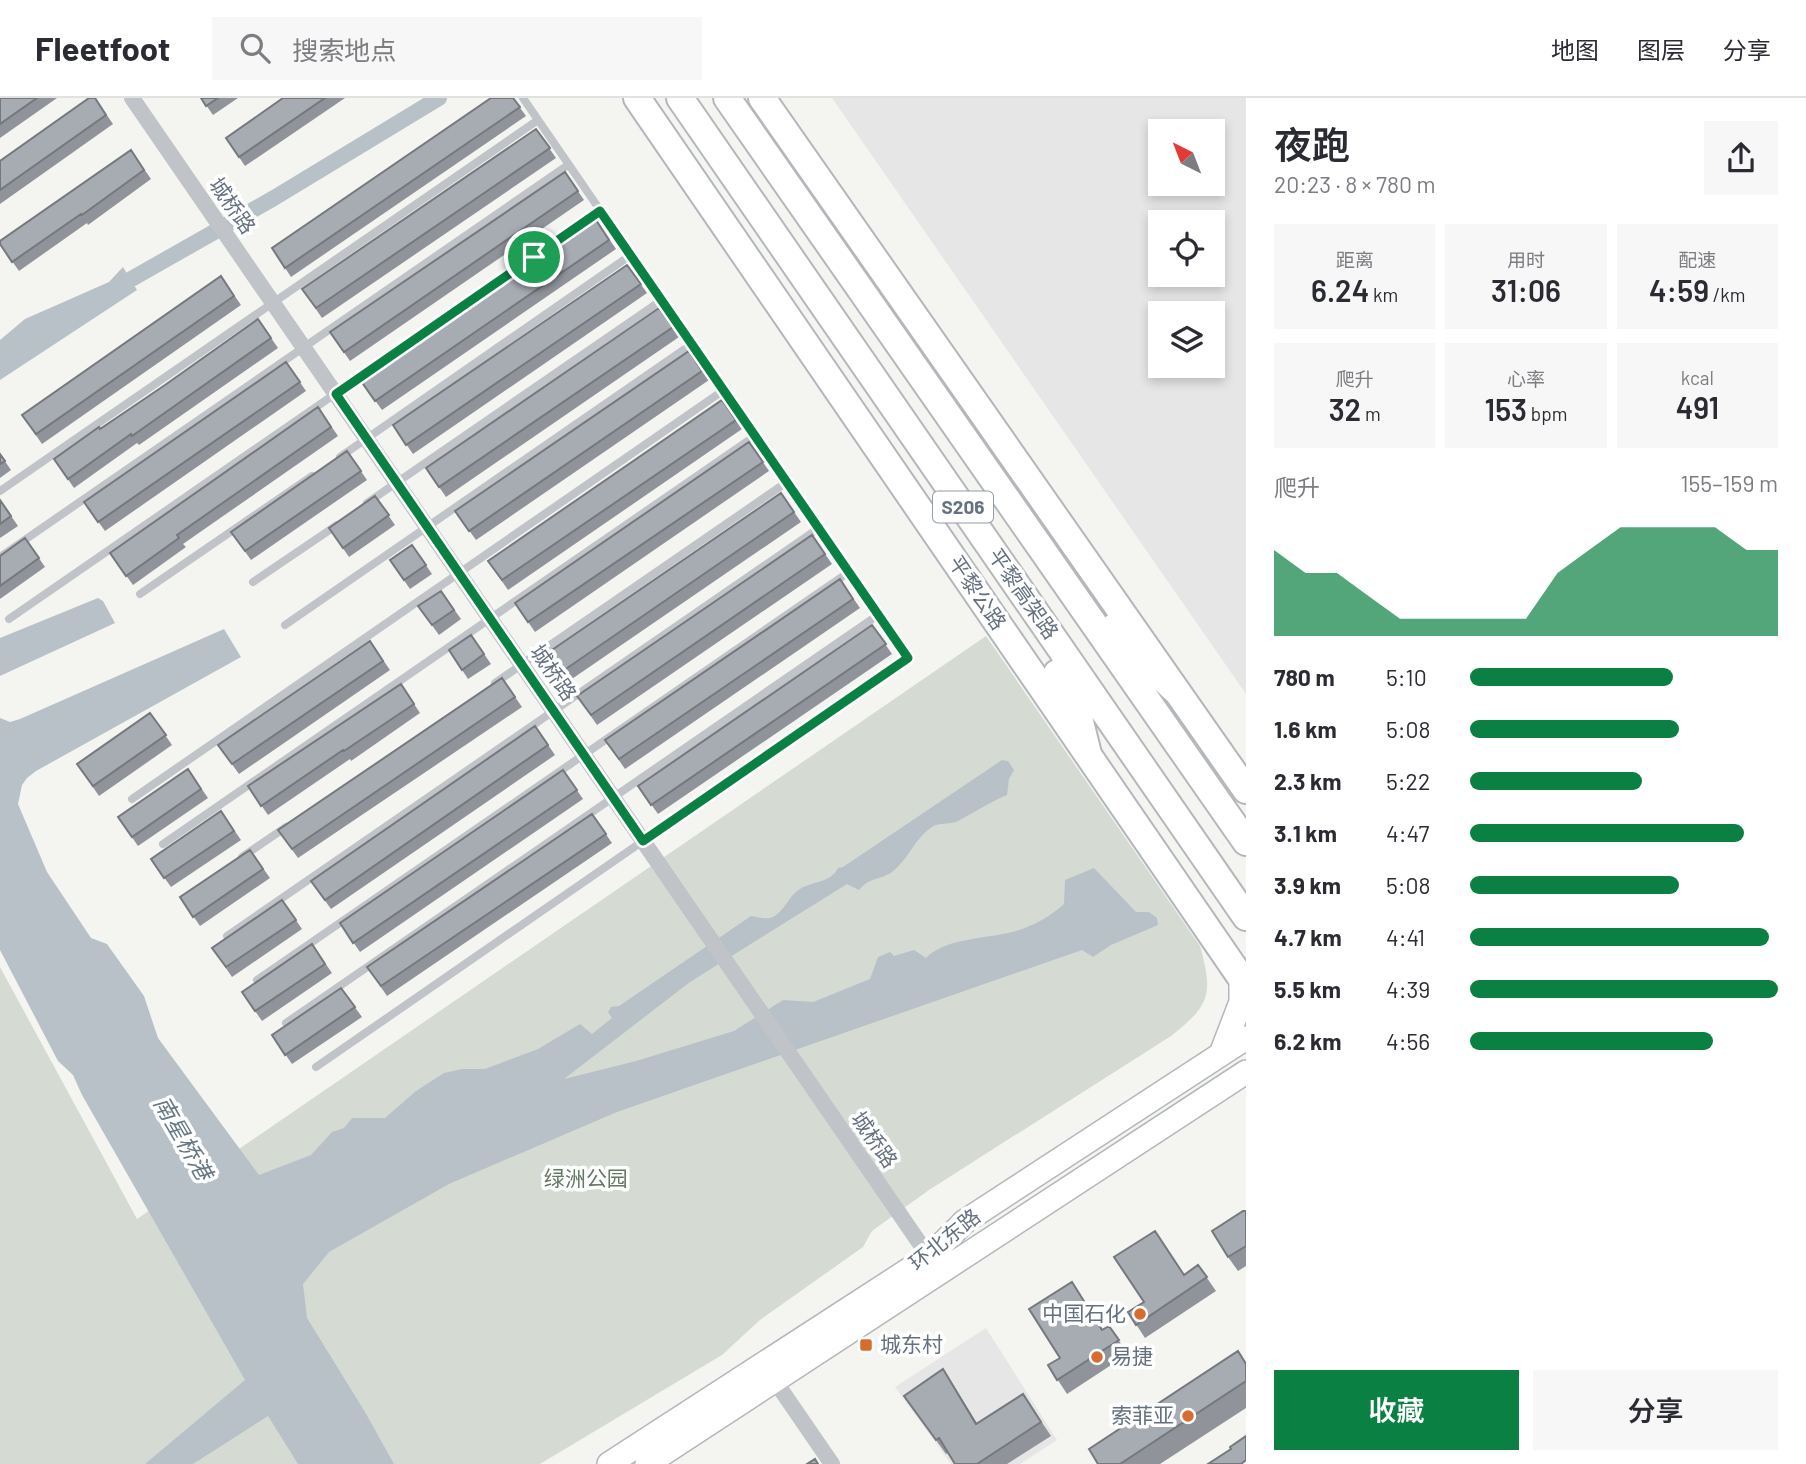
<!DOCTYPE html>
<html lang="zh">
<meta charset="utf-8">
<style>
body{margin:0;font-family:Barlow,"Noto Sans SC",sans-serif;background:#f7f7f7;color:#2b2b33;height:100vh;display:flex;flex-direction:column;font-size:26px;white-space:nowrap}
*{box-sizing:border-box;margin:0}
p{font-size:23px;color:#7c7c81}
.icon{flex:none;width:38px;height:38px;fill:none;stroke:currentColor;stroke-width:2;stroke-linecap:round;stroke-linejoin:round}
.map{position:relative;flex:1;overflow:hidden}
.details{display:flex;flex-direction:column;background:#fff;width:560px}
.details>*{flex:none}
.needle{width:46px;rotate:318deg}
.fabs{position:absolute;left:1148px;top:21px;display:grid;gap:14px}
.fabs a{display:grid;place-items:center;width:77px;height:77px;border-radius:0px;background:#fff;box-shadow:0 4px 10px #0003;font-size:35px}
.pin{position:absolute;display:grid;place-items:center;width:60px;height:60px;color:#fff;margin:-30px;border:4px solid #fff;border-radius:50%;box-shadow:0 2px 7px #0007}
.round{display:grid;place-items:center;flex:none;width:74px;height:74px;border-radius:0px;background:#f7f7f7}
.head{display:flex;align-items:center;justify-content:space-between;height:119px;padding:0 28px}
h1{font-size:38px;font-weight:600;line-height:52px}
.metrics{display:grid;grid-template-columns:repeat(3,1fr);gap:10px;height:119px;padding:7px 28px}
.metrics div{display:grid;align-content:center;border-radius:0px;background:#f7f7f7;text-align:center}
.metrics b{font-size:30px;font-weight:600}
.metrics small{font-size:19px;font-weight:400}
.metrics p{font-size:19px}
.chart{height:196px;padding:14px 28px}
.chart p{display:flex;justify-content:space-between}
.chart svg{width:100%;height:126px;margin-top:7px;fill:#0b8043;opacity:.7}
.action{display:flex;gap:14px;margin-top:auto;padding:14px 28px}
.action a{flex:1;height:80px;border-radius:0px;background:#0b8043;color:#fff;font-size:28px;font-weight:600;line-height:80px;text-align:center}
.action a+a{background:#f7f7f7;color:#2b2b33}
ul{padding:0 28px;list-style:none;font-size:23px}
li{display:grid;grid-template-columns:112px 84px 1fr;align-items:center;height:52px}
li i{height:18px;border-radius:9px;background:#0b8043}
header{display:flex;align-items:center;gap:42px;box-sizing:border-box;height:98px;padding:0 35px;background:#fff;border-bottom:2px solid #e1e1e2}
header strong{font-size:33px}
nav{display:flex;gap:38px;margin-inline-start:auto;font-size:24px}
.search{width:490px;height:63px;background:#f7f7f7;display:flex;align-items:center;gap:18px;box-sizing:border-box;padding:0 24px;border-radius:0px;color:#7c7c81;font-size:26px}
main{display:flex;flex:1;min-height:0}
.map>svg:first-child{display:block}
.built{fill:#e5e6e5;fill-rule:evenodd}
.green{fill:#d5dbd3}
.water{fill:#b8c1c7}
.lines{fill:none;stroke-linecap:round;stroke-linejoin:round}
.canal{stroke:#b8c1c7;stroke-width:16}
.secondary-casing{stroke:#b3b6bb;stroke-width:26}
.primary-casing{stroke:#b3b7bb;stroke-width:30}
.trunk-casing{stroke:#b5b7bb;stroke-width:30}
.service{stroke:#c0c3c7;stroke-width:8}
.minor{stroke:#c0c3c7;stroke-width:16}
.secondary{stroke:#fff;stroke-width:23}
.primary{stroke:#fff;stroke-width:26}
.trunk{stroke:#fff;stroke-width:26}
.wall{fill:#90949a}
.shaded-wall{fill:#75787d}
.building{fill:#a7acb3;stroke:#75787d;stroke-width:2}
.route-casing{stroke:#fff;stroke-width:14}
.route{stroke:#0b8043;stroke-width:9}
.poi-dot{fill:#d86c2e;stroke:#fff;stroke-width:2.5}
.labels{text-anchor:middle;stroke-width:7;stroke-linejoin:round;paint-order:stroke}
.shield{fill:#fff;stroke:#939ca7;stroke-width:2}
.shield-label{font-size:19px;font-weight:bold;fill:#657181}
.street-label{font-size:21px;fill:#657181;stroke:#fff}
.park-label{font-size:21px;fill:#657864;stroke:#fff}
.poi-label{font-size:21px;fill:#657181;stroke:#fff;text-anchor:end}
.water-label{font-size:23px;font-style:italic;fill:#667885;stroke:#fff}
</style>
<header>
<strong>Fleetfoot</strong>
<div class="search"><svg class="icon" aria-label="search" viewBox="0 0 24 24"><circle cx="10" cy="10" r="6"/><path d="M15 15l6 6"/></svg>搜索地点</div>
<nav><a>地图</a><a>图层</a><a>分享</a></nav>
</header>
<main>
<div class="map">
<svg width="1246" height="1366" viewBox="0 0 1246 1366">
<rect width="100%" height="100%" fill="#f4f5f1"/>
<path class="built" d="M832 0H1246V596ZM1160 33H1213V86H1160ZM1160 124H1213V177H1160ZM1160 215H1213V268H1160Z
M986 1230 1057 1342 1020 1366H951L895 1289Z"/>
<path class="green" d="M986 538 1200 848C1213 895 1211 907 1171 938L929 1092 872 1133 863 1149 760 1222 722 1257 540 1366H0V869L137 1121Z"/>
<path class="water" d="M123 169 137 192 0 282V242L25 221 109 184Z
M98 500 103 503 115 525 0 578V540Z
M224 531 241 559 36 673 27 680 22 687 18 706 47 774 91 840 107 846 144 898 158 940 259 1077 311 1057 332 1034 344 1030 352 1020H385L416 993 444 975 462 971H485L538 951 580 926 592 936 612 920 608 914 611 909 619 908 751 818C758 819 766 822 773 819 785 813 788 798 800 791 812 783 831 785 838 770L843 769 1002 662 1008 663 1014 672 1009 681 1007 697C990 704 975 714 958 723 950 727 939 724 932 729 914 741 909 761 892 774 879 783 871 778 859 792L847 786 690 884 564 981 636 963 734 933 783 902 813 904 870 881 878 859 890 854 894 858 914 852 926 860C946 839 989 841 1016 833 1033 828 1051 818 1064 806L1065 782 1094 770 1136 814H1149L1157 820 1158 827 1111 847 1093 859 1082 852 617 1014 449 1086 329 1154 303 1186 307 1220 365 1314 394 1366H298L268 1318 193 1366H145L245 1282 82 997 73 977 58 963 0 852V620L10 624 20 621Z"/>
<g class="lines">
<path class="canal" d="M112 192 274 100 439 0"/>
<g class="secondary-casing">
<path id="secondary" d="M1221 956 1241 904V879
M609 1366 930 1158 964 1124 1246 940
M647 1366 1246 974"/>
</g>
<g class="primary-casing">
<path id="primary" d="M637 0 1246 887
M762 0 1246 692"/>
</g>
<g class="trunk-casing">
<path id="trunk" d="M680 0 1246 819
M727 0 1246 744
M1114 529 1127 547 1175 592
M1057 575 1074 599 1088 656"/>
</g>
<path class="service" d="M340 359 631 157
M0 393 538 22
M367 405 662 202
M0 459 568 67
M253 484 337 427
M140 496 312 378
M9 521 600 113
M285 527 692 246
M495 585 787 384
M132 701 724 292
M163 746 755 338
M242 759 286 729
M227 838 819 430
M257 882 849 474
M286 925 878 517
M316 969 908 560 523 0"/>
<path class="minor" d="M132 0 934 1166
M775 1283 832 1366"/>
<use href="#secondary" class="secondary"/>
<use href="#primary" class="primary"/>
<use href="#trunk" class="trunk"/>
</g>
<path class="wall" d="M0 0H57L0 40Z
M95 0 113 26 0 106V63Z
M201 0H238L213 17Z
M283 0H345L245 68 226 40Z
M513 0 526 18 291 179 272 150Z
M536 31 556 60 322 220 302 191Z
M131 52 151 81 88 127 87 125 19 173 0 146Z
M565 74 584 102 350 263 330 234Z
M596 122 616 151 382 312 361 283Z
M627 167 647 195 413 356 393 327Z
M221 178 241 207 42 346 22 317Z
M659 210 679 239 446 399 426 370Z
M258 221 278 250 139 347 137 345 74 390 54 361 165 287Z
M689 253 709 282 476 442 455 413Z
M286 264 306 293 105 433 84 404Z
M722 302 742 331 508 492 488 463Z
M318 309 338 338 183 446 186 449 133 487 110 455Z
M749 344 769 373 535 534 515 505Z
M347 353 367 382 251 462 231 434Z
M0 356 11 372 0 380Z
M781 395 801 424 566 585 546 556Z
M375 398 395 427 349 459 329 430Z
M0 402 18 428 0 440Z
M812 437 832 466 597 627 577 598Z
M25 440 45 469 0 501V458Z
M412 447 432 476 410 491 390 462Z
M840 481 860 510 625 671 605 642Z
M441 493 461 521 439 537 418 508Z
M872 527 892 556 658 716 638 688Z
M471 537 491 566 468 581 449 552Z
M370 543 390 572 239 676 218 647Z
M502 580 522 609 298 760 278 732Z
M401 586 420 615 351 663 350 661 268 717 248 688Z
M150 615 172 647 99 698 77 666Z
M535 628 555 657 331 811 311 783Z
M188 671 208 700 138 748 118 719Z
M563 672 583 701 360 854 340 825Z
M221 713 241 742 171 789 151 761Z
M592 716 612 745 387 898 367 869Z
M250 752 270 780 200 828 180 799Z
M282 802 302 831 232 879 212 850Z
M312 846 332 875 262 923 242 894Z
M341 890 362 919 292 966 272 937Z
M1246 1113V1168L1238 1173 1228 1159Z
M1155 1133 1184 1177 1198 1167 1216 1193 1145 1240 1128 1214 1144 1204Z
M1081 1198 1103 1232 1109 1228 1128 1256 1067 1296 1048 1267 1060 1260Z
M1238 1253 1246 1265V1310L1160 1366H1098Z
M943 1271 977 1326 1023 1296 1051 1338 1007 1366H955L948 1355 946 1356 904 1298Z"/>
<path class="shaded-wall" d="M943 1271 952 1285 986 1340 976 1326Z"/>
<path class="building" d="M0 0H37L0 26Z
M89 0H95L106 17 0 92V63Z
M201 0H218L206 8Z
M283 0H325L239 59 226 40Z
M491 0H513L520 9 285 170 272 150Z
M536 31 550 50 316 210 302 191Z
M131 52 144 72 82 117 81 116 12 164 0 146V143Z
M565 74 578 93 344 254 330 234Z
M596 122 609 142 375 303 361 283Z
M627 167 641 186 406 347 393 327Z
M221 178 234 198 36 336 22 317Z
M659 210 673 229 439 389 426 370Z
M258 221 271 240 132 338 131 336 68 381 54 361 99 329 100 331 165 287Z
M689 253 702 273 469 433 455 413Z
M286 264 300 284 98 424 84 404Z
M722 302 736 322 502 482 488 463Z
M318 309 331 329 177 437 179 440 126 478 110 455Z
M749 344 763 364 528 524 515 505Z
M347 353 361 373 245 453 231 434Z
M0 356 5 363 0 366Z
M781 395 794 414 560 575 546 556Z
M375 398 389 417 343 450 329 430Z
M0 402 11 418 0 426Z
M812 437 825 456 591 617 577 598Z
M25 440 39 460 0 488V458Z
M412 447 426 467 404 482 390 462Z
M840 481 853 501 619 661 605 642Z
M441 493 454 512 432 527 418 508Z
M872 527 886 546 651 707 638 688Z
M471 537 484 556 462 572 449 552Z
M370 543 383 563 232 666 218 647Z
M502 580 515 599 292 751 278 732Z
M401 586 414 606 344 653 343 652 261 708 248 688Z
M150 615 166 637 93 688 77 666Z
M535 628 548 647 325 802 311 783Z
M188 671 201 691 132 739 118 719Z
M563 672 577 692 353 845 340 825Z
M221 713 234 733 164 780 151 761Z
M592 716 606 736 381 888 367 869Z
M250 752 263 771 193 819 180 799Z
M282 802 296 822 226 869 212 850Z
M312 846 325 866 255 913 242 894Z
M341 890 355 909 285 957 272 937Z
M1243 1113H1246V1148L1228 1159 1212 1133Z
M1155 1133 1184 1177 1198 1167 1207 1179 1136 1227 1128 1214 1144 1204 1114 1159Z
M1072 1184 1102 1232 1109 1228 1119 1242 1057 1282 1048 1267 1060 1260 1029 1211Z
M1238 1253 1246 1266V1283L1120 1366H1098L1089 1351Z
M943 1271 976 1326 1023 1296 1041 1324 977 1366H955L939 1340 936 1342 904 1298Z
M1246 1338V1362L1241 1366H1208L1231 1351 1230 1349Z
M815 1361 818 1366H807Z"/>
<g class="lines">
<g class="route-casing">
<path id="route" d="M600 113 908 560 643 743 336 296Z"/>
</g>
<use href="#route" class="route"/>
</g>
<g class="poi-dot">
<circle cx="1140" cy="1216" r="7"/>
<rect x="859" y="1240" width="14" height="14" rx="3.5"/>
<circle cx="1097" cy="1259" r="7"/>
<circle cx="1188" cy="1318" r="7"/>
</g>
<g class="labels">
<rect class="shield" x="933" y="393.5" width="60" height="31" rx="5"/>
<g class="shield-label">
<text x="963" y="416">S206</text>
</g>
<g class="street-label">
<text transform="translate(232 108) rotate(55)" y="7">城桥路</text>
<text transform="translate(977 495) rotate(56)" y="7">平黎公路</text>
<text transform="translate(1023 496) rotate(55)" y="7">平黎高架路</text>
<text transform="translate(553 575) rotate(55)" y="7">城桥路</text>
<text transform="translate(874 1042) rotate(55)" y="7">城桥路</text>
<text transform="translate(945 1142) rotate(-39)" y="7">环北东路</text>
</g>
<g class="park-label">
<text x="586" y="1088">绿洲公园</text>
</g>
<g class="poi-label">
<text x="1126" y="1223">中国石化</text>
<text x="880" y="1254" text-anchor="start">城东村</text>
<text x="1111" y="1266" text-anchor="start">易捷</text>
<text x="1174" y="1325">索菲亚</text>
</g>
<g class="water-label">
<text transform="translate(183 1040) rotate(60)" y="8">南星桥港</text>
</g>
</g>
</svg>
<div class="fabs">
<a><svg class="needle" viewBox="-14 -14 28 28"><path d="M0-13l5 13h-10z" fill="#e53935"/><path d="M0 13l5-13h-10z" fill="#7c7c81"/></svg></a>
<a><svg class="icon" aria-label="locate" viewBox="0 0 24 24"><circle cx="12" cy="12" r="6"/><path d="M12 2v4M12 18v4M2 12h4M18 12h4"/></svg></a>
<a><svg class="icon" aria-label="layers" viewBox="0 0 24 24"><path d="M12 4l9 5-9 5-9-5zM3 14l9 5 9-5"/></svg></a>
</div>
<div class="pin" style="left:534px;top:159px;background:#1e9e55"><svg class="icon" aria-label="arrive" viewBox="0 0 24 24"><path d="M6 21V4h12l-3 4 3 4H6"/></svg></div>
</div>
<section class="details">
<div class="head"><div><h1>夜跑</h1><p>20:23 · 8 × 780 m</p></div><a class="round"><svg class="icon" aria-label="share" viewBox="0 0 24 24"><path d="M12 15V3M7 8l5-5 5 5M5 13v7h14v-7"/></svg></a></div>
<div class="metrics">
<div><p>距离</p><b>6.24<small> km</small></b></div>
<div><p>用时</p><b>31:06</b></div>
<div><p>配速</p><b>4:59<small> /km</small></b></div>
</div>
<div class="metrics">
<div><p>爬升</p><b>32<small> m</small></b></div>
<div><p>心率</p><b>153<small> bpm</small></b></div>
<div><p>kcal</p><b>491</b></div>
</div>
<div class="chart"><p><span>爬升</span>155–159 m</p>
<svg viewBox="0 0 160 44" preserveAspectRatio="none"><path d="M0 44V14L10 22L20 22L30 30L40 38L50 38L60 38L70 38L80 38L90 22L100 14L110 6L120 6L130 6L140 6L150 14L160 14V44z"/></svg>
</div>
<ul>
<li><b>780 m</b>5:10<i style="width:66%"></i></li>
<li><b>1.6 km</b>5:08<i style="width:68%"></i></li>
<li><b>2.3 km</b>5:22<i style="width:56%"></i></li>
<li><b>3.1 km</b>4:47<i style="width:89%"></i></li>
<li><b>3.9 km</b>5:08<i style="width:68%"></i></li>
<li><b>4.7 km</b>4:41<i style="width:97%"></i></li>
<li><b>5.5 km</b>4:39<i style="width:100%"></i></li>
<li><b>6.2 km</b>4:56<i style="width:79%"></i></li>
</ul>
<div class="action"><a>收藏</a><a>分享</a></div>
</section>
</main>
